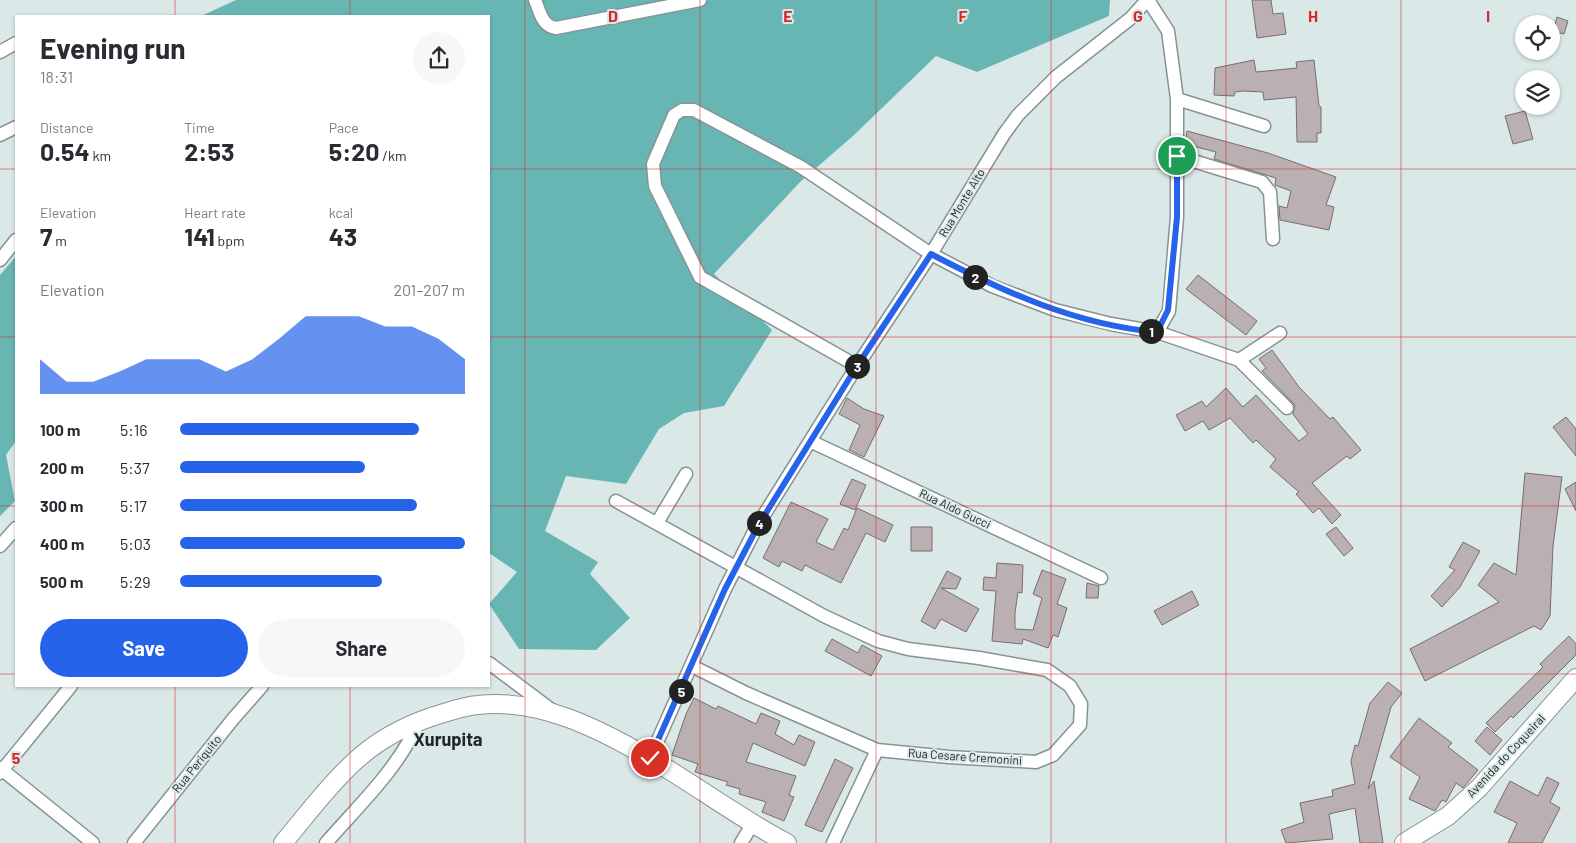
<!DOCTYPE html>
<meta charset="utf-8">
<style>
body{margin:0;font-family:Barlow,sans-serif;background:#f7f7f7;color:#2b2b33;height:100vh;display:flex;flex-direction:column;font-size:19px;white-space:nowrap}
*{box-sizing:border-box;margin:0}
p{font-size:16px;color:#7c7c81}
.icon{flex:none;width:28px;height:28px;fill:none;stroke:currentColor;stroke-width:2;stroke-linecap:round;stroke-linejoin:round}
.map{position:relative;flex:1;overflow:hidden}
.drawer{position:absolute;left:15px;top:15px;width:475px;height:672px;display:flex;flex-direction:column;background:#fff;border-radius:0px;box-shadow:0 1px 4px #0004}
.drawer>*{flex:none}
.buttons{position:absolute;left:1515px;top:15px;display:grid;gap:10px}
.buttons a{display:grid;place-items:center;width:45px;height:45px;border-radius:50%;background:#fff;box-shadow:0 1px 4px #0004;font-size:25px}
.pin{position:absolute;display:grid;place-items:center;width:42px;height:42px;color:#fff;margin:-21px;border:2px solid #fff;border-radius:50%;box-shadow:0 1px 5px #0007}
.km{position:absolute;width:25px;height:25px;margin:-12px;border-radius:50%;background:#222;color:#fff;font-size:14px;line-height:25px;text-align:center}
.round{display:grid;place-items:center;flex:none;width:52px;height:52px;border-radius:26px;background:#f7f7f7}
.headline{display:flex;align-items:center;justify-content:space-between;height:85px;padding:0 25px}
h1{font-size:28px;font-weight:700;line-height:38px}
.metrics{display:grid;grid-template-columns:repeat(3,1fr);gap:8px;height:85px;padding:5px 25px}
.metrics div{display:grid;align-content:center}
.metrics b{font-size:25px;font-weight:700}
.metrics small{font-size:14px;font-weight:400}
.metrics p{font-size:14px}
.chart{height:140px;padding:10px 25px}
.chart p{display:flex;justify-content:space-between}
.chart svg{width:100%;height:90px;margin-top:5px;fill:#2563eb;opacity:.7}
.action{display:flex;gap:10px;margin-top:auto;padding:10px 25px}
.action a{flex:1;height:58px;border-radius:30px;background:#2563eb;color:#fff;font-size:20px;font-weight:700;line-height:58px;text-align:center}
.action a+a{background:#f7f7f7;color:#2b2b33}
ul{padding:0 25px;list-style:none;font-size:16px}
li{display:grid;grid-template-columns:80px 60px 1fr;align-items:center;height:38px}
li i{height:12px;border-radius:6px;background:#2563eb}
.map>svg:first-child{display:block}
.forest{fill:#68b6b4}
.building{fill:#bbb0b1;stroke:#786d6e}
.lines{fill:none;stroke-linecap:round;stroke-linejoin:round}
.street-casing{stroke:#879392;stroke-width:15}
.secondary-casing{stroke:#879392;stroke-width:20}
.street{stroke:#fff;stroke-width:12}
.secondary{stroke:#fff;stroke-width:18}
.route-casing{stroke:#fff;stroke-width:10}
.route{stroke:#2563eb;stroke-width:6}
.grid{fill:none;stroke:#d62828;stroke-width:1;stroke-opacity:0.55}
.labels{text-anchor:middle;stroke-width:4;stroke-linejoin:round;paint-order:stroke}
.street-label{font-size:12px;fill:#222626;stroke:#dbe8e8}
.district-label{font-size:18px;font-weight:bold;fill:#222626;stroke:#dbe8e8}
.grid-label{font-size:16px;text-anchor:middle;font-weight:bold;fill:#d62828;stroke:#dbe8e8;stroke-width:4;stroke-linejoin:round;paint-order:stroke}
</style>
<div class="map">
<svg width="1576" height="843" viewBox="0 0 1576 843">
<rect width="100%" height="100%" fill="#dbe8e8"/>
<path class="forest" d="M236 0H1110L1109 16 977 72 936 56 853 136 801 181 714 274 772 330 724 406 684 413 659 429 626 484 566 476 545 531 598 562 590 574 630 618 596 650 519 649 489 604 517 572 489 553V16H201Z
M16 256V441L6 455 15 501 0 516V275Z"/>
<path class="building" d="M1252 0H1271L1273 14 1283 13 1286 34 1257 38Z
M1557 17 1568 21 1564 34 1553 31Z
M1254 60 1256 72 1297 68 1296 62 1314 60 1319 106 1321 107V133H1317V142H1297L1296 97 1264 100 1263 92 1243 91 1235 92 1234 96 1214 95 1215 68Z
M1525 111 1533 139 1513 144 1505 116Z
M1187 131 1268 153 1336 177 1326 205 1334 207 1329 230 1280 220 1279 206 1287 208 1291 191 1275 185 1276 178 1214 159 1216 152 1185 144Z
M1198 275 1257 321 1246 335 1186 289Z
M1272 350 1299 387 1330 419 1333 417 1361 450 1350 459 1347 456 1312 483 1341 515 1332 524 1319 508 1313 513 1296 494 1299 492 1270 467 1276 459 1256 440 1253 443 1230 418 1209 430 1203 421 1185 431 1176 415 1202 401 1206 407 1226 388 1243 407 1256 395 1299 441 1308 434 1293 414 1295 405 1262 371 1266 368 1259 359Z
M847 398 864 409 884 416 864 457 849 450 860 425 839 414Z
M1566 417 1576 429V456L1553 427Z
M1525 473 1562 477 1553 546 1550 616 1541 630 1534 626 1425 681 1410 649 1499 602 1478 585 1494 563 1516 575Z
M852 479 866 485 855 510 840 504Z
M1576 482V511L1565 489Z
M791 502 828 519 816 542 833 550 844 528 848 530 857 508 893 525 885 542 866 533 841 583 805 565 802 571 782 561 779 567 763 558Z
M911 527H932V551H911Z
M1336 527 1353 548 1344 556 1326 534Z
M1463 542 1480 551 1460 587 1442 607 1431 596 1455 570 1449 567Z
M997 563 1023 565 1022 593 1018 592 1015 613V629L1033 630 1042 598 1033 594 1042 570 1066 579 1057 604 1067 608 1058 637 1053 635 1048 648 1023 639 1022 644 992 641 996 591 983 590 984 577 996 578Z
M947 571 961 578 956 589 941 588 979 609 966 632 941 619 935 629 921 621Z
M1087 583 1099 586 1098 598H1086Z
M1192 591 1199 605 1162 625 1154 611Z
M1569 636 1576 644V655L1513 718 1511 716 1495 732 1486 723 1543 667 1540 664Z
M832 639 858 653 862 645 882 656 871 676 825 651Z
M1388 682 1402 693 1391 707 1368 789 1374 781 1383 843H1360L1355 808 1329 814 1333 839 1286 843 1281 830 1304 822 1300 803 1333 796 1332 790 1355 784 1351 761 1355 745 1358 746 1370 703Z
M694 698 716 709 718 706 756 724 761 713 780 721 775 734 794 745 799 735 815 742 805 766 753 743 746 762 796 776 789 795 794 797 784 821 762 812 766 802 739 794 740 789 726 785 728 782 695 772 698 764 672 755 686 714Z
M1419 718 1452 743 1448 747 1478 770 1463 788 1456 783 1446 802 1442 800 1435 811 1409 799 1420 777 1390 757Z
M1487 727 1502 740 1490 755 1475 741Z
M835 759 853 768 822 832 805 825Z
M1547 777 1559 783 1550 802 1560 808 1542 843H1508L1517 823 1494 812 1510 781 1538 796Z"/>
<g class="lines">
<g class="street-casing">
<path id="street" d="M535 0C540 12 542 26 556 28L700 0
M1148 0 1168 31 1177 99V217L1169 311 1157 332
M0 52 16 43
M1177 99 1264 126
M0 135 16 127
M1177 156 1262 182 1270 192 1273 239
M0 260 16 240
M1239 360 1287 408
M857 366 700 277 655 186 653 164 674 115 682 110H694L801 167 931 254 992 286 1055 310 1111 324 1157 332 1239 360 1280 333
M810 441 1101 578
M616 501 824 616 878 641 908 649 979 658 1047 670 1070 686 1081 704 1080 725 1053 755 1036 762 949 757 877 750 746 693 692 666
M657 523 686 474
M0 546 16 528
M489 663 553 711
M650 758 725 589 757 526 857 366 931 254 1004 134 1018 115 1056 77 1131 18 1147 0
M0 768 93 843
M0 773 71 686
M134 843 233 719 262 686
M326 843C359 805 399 768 419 721
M741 843 752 825
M833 843 877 750"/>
</g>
<g class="secondary-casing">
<path id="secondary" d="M283 843C306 816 327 787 353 763 376 741 404 726 434 716 448 712 463 706 478 705 538 698 598 728 649 758 696 785 739 818 787 843
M1404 843 1448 816 1479 788 1576 678"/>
</g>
<use href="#street" class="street"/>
<use href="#secondary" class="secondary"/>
</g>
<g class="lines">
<g class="route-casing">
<path id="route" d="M650 758 725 589 758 526 857 366 931 254C1002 291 1076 325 1157 332L1168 310 1177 217V156"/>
</g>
<use href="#route" class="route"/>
</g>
<path class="grid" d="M175 0V16M350 0V16M525 0V843M700 0V843M876 0V843M1051 0V843M1226 0V843M1401 0V843M0 169H16M489 169H1576M0 337H16M489 337H1576M0 506H16M489 506H1576M0 674H16M489 674H1576M175 686V843M350 686V843"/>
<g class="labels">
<g class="street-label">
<text transform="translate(962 203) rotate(-59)" y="4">Rua Monte Alto</text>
<text transform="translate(955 509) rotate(25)" y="4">Rua Aldo Gucci</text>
<text transform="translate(1506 756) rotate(-47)" y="4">Avenida do Coqueiral</text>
<text transform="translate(965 757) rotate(4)" y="4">Rua Cesare Cremonini</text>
<text transform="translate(197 764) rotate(-51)" y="4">Rua Periquito</text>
</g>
<g class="district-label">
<text x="448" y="746">Xurupita</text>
</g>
</g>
<g class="grid-label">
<text x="613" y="22">D</text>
<text x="788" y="22">E</text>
<text x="963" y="22">F</text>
<text x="1138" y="22">G</text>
<text x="1313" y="22">H</text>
<text x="1488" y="22">I</text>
<text x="16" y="764">5</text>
</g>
</svg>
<div class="buttons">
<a><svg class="icon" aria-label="locate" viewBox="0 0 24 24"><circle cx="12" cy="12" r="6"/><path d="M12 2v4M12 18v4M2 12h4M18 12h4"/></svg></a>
<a><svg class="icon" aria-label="layers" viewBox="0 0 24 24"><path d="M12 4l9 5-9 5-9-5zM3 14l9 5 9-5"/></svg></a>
</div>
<div class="pin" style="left:1177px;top:156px;background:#1e9e55"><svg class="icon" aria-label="arrive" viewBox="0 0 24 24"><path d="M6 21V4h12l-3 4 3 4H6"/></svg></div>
<div class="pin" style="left:650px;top:758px;background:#d93025"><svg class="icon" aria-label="check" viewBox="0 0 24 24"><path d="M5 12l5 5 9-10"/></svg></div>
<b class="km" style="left:1151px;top:331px">1</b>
<b class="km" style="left:975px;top:277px">2</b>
<b class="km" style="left:857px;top:366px">3</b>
<b class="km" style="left:759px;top:523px">4</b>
<b class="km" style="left:681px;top:691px">5</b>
<section class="drawer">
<div class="headline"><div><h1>Evening run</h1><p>18:31</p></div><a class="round"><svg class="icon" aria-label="share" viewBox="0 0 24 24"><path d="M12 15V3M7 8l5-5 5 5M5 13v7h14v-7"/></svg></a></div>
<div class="metrics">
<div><p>Distance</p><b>0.54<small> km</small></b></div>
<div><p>Time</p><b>2:53</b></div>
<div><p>Pace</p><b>5:20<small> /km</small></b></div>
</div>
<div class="metrics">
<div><p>Elevation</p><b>7<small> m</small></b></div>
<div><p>Heart rate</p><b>141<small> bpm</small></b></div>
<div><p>kcal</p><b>43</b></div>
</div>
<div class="chart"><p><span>Elevation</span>201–207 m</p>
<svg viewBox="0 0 160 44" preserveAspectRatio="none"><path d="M0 44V27L10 38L20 38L30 33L40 27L50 27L60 27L70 33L80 27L90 17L100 6L110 6L120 6L130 11L140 11L150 17L160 27V44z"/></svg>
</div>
<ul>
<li><b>100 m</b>5:16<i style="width:84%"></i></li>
<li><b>200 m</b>5:37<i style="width:65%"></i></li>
<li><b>300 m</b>5:17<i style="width:83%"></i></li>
<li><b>400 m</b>5:03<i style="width:100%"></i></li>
<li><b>500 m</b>5:29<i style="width:71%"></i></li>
</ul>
<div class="action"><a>Save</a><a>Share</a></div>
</section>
</div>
